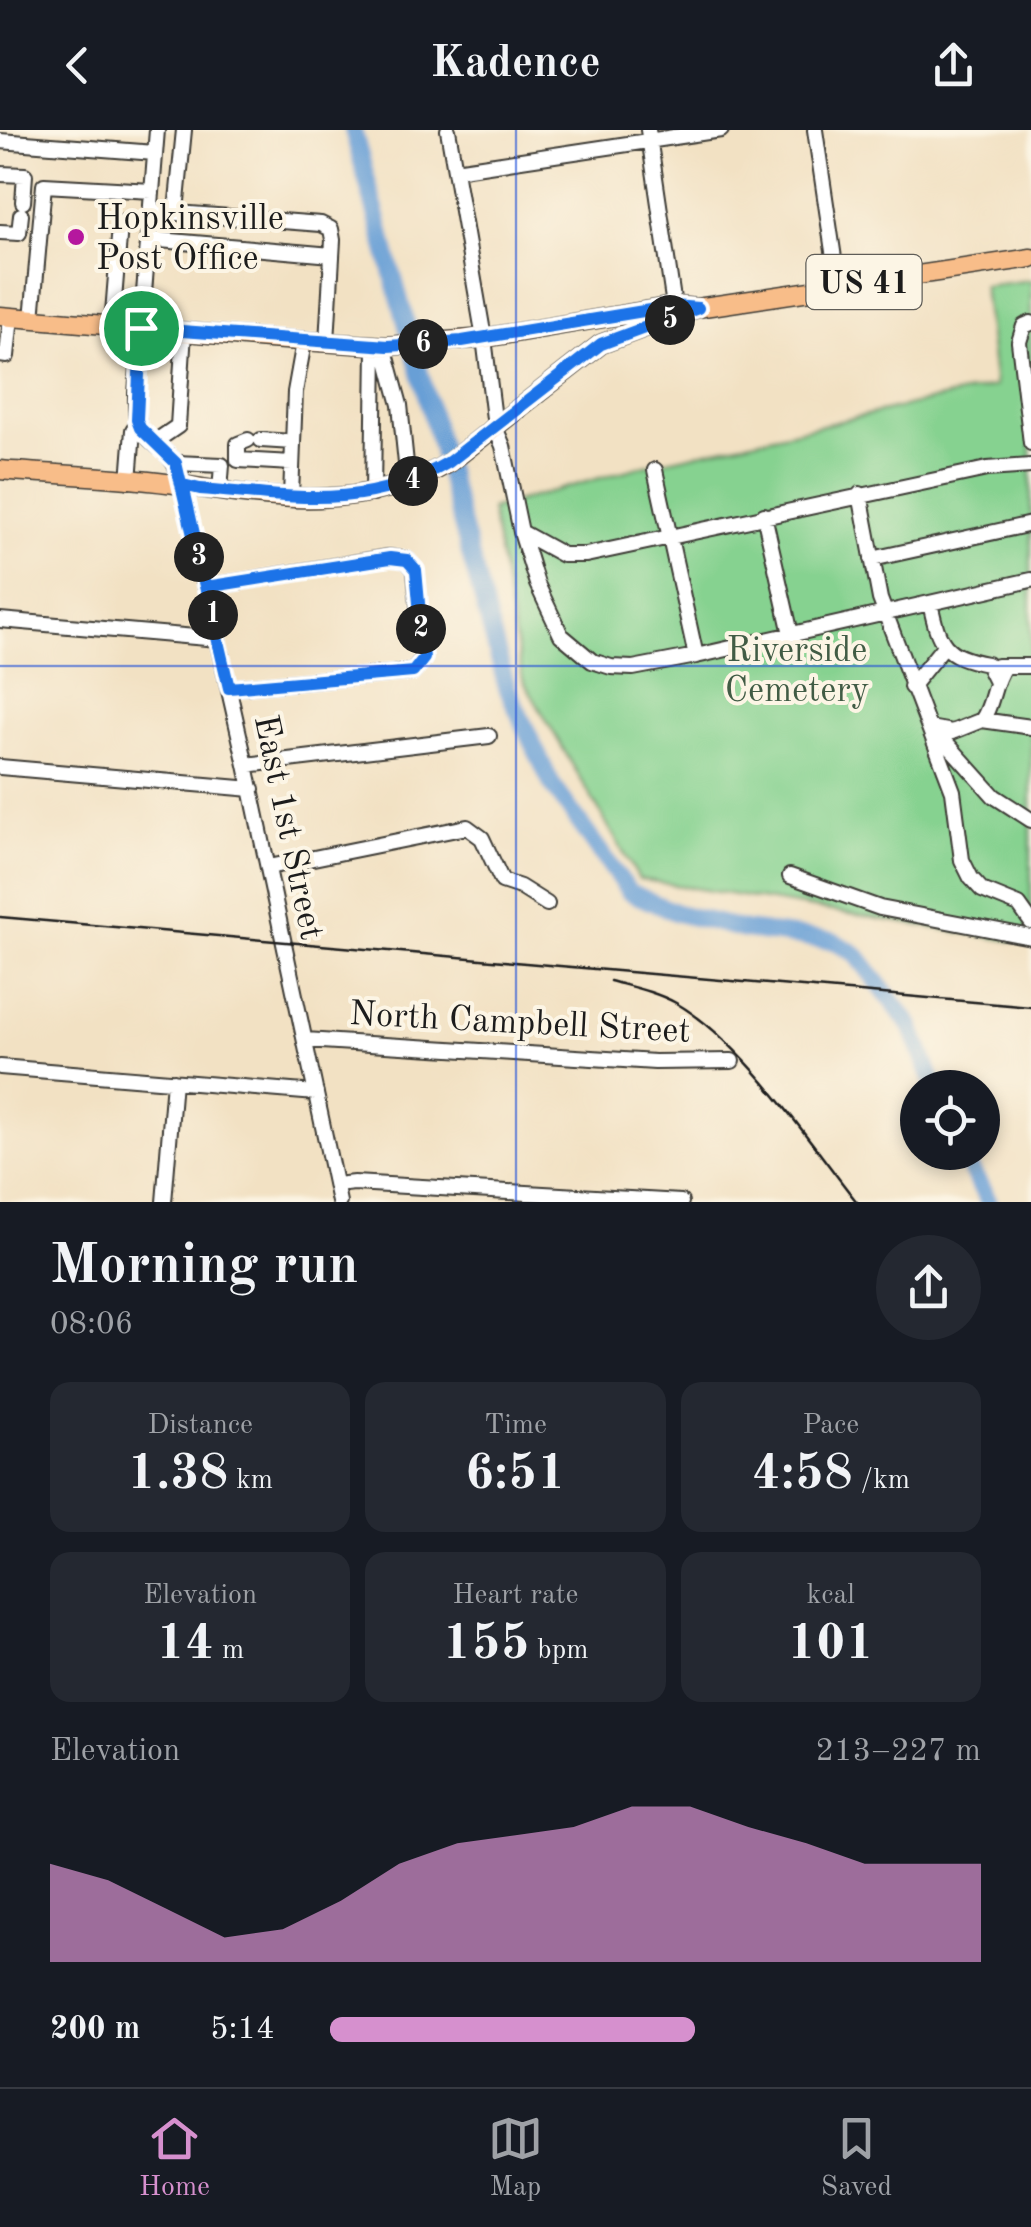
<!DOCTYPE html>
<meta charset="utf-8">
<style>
body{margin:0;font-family:"Old Standard TT",serif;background:#242831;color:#f1f3f6;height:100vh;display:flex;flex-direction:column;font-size:38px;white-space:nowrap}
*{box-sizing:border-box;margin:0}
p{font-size:32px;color:#9ea1a6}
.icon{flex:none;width:55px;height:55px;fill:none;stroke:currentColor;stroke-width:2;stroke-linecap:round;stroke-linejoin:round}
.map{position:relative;height:1072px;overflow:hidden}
.sheet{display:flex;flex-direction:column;background:#171b24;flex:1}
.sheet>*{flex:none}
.fabs{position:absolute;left:900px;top:940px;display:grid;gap:20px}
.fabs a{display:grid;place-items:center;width:100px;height:100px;border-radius:50%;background:#171b24;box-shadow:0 5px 15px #0003;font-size:50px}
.pin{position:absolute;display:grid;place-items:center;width:85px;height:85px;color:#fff;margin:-42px;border:5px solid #fff;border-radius:50%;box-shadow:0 2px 10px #0007}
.km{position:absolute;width:50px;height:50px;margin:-25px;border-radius:50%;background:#222;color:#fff;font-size:28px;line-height:50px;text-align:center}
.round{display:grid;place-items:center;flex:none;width:105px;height:105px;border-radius:52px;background:#242831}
.summary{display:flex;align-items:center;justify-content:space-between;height:170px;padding:0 50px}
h1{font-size:55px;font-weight:700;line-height:75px}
.metrics{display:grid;grid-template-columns:repeat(3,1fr);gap:15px;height:170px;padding:10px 50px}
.metrics div{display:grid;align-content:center;border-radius:20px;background:#242831;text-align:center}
.metrics b{font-size:50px;font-weight:700}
.metrics small{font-size:28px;font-weight:400}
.metrics p{font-size:28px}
.chart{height:280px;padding:20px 50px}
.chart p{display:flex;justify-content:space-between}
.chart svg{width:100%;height:180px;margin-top:10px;fill:#d690ce;opacity:.7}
ul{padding:0 50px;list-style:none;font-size:32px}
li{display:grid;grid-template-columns:160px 120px 1fr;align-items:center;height:75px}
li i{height:25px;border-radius:12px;background:#d690ce}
header{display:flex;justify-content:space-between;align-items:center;height:130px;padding:0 50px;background:#171b24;font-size:45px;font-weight:700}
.tab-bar{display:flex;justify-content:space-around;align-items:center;height:140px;border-top:2px solid #363941;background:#171b24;font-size:28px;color:#9ea1a6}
.tab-bar a{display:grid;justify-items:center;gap:5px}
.tab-bar .active{color:#d690ce}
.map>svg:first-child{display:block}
.green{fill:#86d290;stroke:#517756;stroke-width:2.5}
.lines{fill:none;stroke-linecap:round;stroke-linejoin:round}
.river{stroke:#689fd6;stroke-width:18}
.minor-casing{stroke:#3c3a35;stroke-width:18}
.major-casing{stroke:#3c3a35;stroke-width:21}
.minor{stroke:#fff;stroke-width:14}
.major{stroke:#f8bd89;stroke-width:18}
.rail{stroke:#1c1c1c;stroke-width:2.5}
.route-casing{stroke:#fff;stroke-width:20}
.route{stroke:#1a73e8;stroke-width:12}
.grid{fill:none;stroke:#1d4ed8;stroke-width:2.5;stroke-opacity:0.55}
.poi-dot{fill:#b5179e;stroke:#fcf5e5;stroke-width:4}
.labels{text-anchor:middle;stroke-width:8;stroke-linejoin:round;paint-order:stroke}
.shield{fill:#fcf5e5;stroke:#5f5d58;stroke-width:2.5}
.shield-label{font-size:32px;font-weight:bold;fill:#1c1c1c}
.poi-label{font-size:35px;fill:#1c1c1c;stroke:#fcf5e5;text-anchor:start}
.park-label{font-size:35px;fill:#415c45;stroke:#fcf5e5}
.street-label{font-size:35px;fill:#1c1c1c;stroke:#fcf5e5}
</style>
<header><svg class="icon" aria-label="back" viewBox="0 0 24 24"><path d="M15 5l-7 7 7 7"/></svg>Kadence<svg class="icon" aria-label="share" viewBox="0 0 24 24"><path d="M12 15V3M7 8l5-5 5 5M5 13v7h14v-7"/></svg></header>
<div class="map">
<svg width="1031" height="1072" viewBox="0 0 1031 1072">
<rect width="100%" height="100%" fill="#fcf5e5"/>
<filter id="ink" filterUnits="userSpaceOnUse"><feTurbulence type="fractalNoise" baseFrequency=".01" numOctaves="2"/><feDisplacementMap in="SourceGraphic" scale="20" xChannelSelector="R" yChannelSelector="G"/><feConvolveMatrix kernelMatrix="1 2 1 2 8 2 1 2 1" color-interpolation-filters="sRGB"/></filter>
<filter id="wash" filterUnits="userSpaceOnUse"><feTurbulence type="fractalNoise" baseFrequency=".0048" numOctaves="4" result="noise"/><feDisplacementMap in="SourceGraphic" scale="40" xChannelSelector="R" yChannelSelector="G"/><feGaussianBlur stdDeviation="2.25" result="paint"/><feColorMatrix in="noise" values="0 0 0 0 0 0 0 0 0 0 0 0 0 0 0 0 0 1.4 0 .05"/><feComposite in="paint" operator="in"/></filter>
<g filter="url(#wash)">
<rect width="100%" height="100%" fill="#f2e1c3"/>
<path class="green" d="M1031 150V814L639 749 523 550 491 379 646 335 995 256 983 156Z"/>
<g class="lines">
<path class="river" d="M353 0 507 558 551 653 629 762 677 783 745 800 833 811 856 824 911 896 935 958
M961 1022 989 1072"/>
</g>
</g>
<g filter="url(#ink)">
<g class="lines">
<g class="minor-casing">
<path id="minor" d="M157 0 136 263C136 273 135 286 139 296 150 316 172 319 180 346L246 635 339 1072
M448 0 484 208 495 297 503 316 521 402 563 425H586L987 339 1031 336
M648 0 674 176
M815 0 838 155
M0 11 155 23
M455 40 721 0
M0 44 25 45 23 72
M151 81 321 94 331 99 333 110 327 212
M176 81 184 0
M0 102 19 103 21 85
M148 109 332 125
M32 189 44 55 152 61
M1031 193 1024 196 1019 212 1031 313
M112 196 120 95 124 92 150 93
M384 216 400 275 408 353
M0 225 7 226 11 187
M248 310 238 314V330L292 333
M261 310 293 312
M156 311 178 296 184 202
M176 333 222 335 220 361
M655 340 696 526
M129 351 133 300 138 293
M373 364 375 216
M860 364 880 469 953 661 962 730 971 748 982 760 1019 775 1031 792
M291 366 295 262 304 212
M764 385 791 504
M521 402 537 454 561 505 592 531 611 537 633 538 696 526 1031 450
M872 429 1031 394
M206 457 389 427 407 430 415 440 423 528 413 542 229 558
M930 473C939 514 943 526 987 534L995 550
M0 490 218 509
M997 536H1031
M911 557 944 516
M982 590C994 573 992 554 1004 537
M934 599 994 666 1031 690
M935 599 952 602 982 590 1031 597
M246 635 489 606
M0 637 252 659
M269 737 467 697 482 708 502 751 520 757 547 774
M790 746 880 778 1031 807
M305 910 655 932 732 931
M0 937 316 963
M336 1055 354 1053 681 1072
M164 1072 174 951"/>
</g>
<g class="major-casing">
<path id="major" d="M0 186 268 209 387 216 484 208 674 176 697 178 1031 128
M0 340C60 345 123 346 182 355 275 370 365 382 449 333L601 214 697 178"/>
</g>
<use href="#minor" class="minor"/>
<use href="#major" class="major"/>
<path class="rail" d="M0 787 1031 877
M610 851C632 857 656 862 676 873 746 914 806 1008 857 1072"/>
</g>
</g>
<g class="lines" filter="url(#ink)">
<g class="route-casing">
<path id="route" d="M141 198 137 290 140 298 176 333 229 558 413 542 424 528 416 440 407 430 390 428 206 457 183 355 200 359C293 366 364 382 449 332L601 214 698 178 674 176 462 211 388 216 141 198"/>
</g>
<use href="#route" class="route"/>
</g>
<path class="grid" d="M516 0V1072M0 536H1031"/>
<circle class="poi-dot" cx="76" cy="107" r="10"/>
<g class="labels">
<rect class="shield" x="806.5" y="125" width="115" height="54" rx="8"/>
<g class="shield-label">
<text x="864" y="163">US 41</text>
</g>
<g class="poi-label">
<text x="96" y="99">Hopkinsville<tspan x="96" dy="40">Post Office</tspan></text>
</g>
<g class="park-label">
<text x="797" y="531">Riverside<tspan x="797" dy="40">Cemetery</tspan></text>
</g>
<g class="street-label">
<text transform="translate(290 697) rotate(78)" y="12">East 1st Street</text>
<text transform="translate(520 891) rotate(3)" y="12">North Campbell Street</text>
</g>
</g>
</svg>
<div class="fabs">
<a><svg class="icon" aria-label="locate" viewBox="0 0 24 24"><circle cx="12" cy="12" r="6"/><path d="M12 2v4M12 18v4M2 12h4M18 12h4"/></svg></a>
</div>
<div class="pin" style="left:141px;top:198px;background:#1e9e55"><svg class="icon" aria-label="arrive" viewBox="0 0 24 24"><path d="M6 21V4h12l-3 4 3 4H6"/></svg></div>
<b class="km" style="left:213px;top:485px">1</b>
<b class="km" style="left:421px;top:499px">2</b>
<b class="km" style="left:199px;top:427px">3</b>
<b class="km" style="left:413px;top:351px">4</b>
<b class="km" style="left:670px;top:190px">5</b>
<b class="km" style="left:423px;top:214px">6</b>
</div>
<section class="sheet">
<div class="summary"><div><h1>Morning run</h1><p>08:06</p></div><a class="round"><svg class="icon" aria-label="share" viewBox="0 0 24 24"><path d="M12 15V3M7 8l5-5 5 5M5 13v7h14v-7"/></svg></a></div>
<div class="metrics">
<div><p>Distance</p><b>1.38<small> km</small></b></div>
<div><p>Time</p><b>6:51</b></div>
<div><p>Pace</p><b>4:58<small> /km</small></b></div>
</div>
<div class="metrics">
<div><p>Elevation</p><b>14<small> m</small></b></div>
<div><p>Heart rate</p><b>155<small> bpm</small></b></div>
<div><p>kcal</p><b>101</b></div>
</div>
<div class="chart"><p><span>Elevation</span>213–227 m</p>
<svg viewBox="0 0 160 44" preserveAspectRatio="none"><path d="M0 44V20L10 24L20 31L30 38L40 36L50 29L60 20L70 15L80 13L90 11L100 6L110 6L120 11L130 15L140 20L150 20L160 20V44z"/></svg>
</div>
<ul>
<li><b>200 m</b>5:14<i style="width:56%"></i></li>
</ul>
</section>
<nav class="tab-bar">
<a class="active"><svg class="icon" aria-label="home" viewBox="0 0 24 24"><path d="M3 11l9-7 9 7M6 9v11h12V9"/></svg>Home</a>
<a><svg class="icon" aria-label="map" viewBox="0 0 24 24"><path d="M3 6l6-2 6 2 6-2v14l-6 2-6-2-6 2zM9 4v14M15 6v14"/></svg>Map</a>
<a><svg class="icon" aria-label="saved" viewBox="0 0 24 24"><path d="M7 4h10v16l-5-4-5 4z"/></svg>Saved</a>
</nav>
